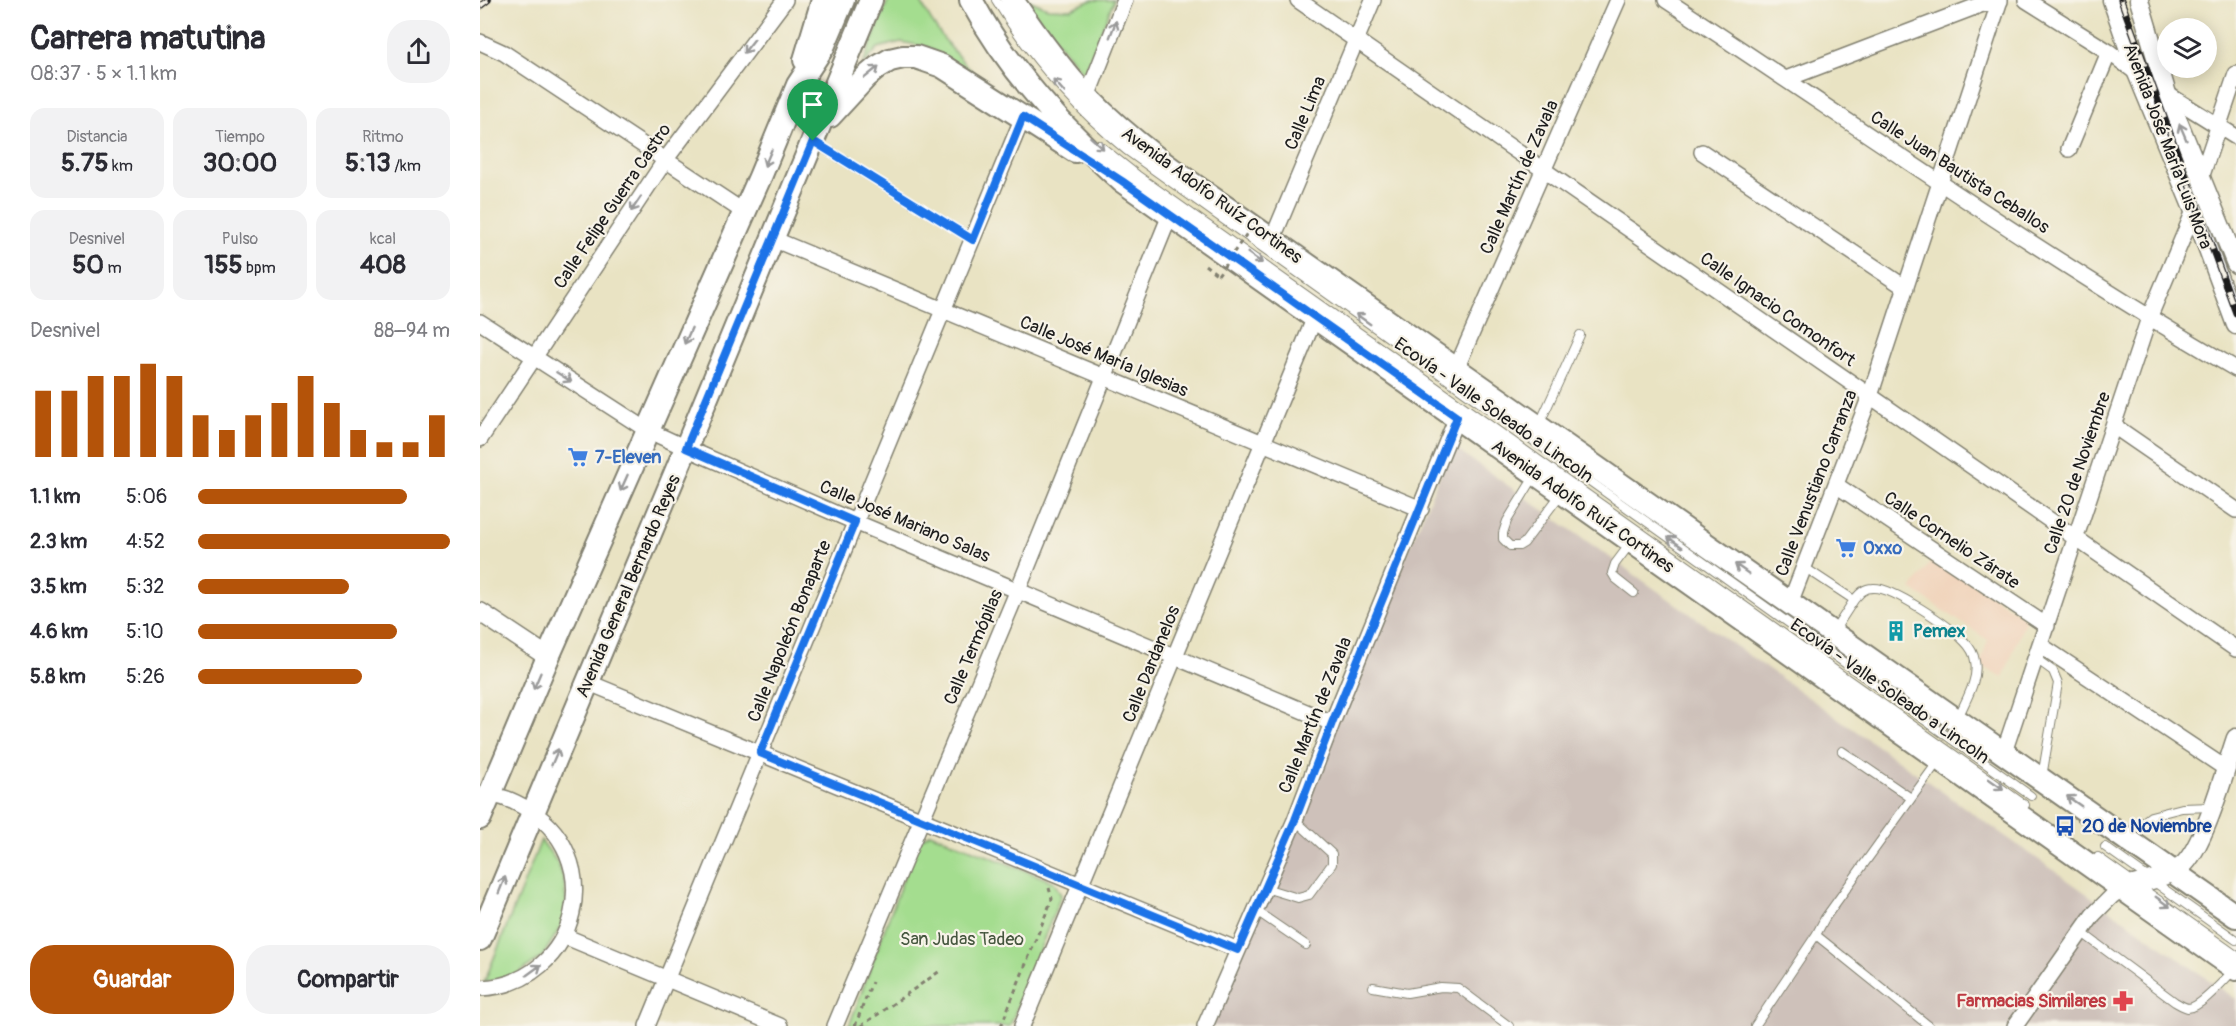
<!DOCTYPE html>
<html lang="es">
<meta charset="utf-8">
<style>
body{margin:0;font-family:Pangolin,sans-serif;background:#f2f2f3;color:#2b2b33;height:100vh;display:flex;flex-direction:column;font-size:22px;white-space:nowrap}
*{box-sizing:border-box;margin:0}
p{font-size:20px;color:#7c7c81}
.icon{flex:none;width:33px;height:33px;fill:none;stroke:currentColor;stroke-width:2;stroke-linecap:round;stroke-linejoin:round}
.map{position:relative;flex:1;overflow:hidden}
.panel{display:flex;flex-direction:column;background:#fff;width:480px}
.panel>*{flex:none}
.buttons{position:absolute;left:1677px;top:18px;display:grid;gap:12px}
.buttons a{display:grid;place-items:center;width:60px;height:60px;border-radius:50%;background:#fff;box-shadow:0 3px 15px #0003;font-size:30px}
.pin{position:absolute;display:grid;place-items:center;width:51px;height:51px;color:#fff;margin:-62px -26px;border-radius:50% 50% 50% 0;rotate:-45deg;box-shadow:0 0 6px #0007}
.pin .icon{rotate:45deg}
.round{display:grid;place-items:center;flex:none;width:63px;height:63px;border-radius:24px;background:#f2f2f3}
.overview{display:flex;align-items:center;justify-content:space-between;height:102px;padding:0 30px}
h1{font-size:33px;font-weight:700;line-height:45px}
.figures{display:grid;grid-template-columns:repeat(3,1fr);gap:9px;height:102px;padding:6px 30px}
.figures div{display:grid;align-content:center;border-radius:15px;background:#f2f2f3;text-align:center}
.figures b{font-size:26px;font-weight:700}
.figures small{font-size:16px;font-weight:400}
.figures p{font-size:16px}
.chart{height:168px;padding:12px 30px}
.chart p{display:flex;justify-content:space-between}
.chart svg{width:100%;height:108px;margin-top:6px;stroke:#b45309;stroke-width:6}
.button{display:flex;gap:12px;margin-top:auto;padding:12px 30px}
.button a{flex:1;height:69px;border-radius:24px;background:#b45309;color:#fff;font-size:24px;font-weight:700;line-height:69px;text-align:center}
.button a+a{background:#f2f2f3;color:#2b2b33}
ul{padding:0 30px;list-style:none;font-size:20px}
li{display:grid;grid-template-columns:96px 72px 1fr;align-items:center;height:45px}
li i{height:15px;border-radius:8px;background:#b45309}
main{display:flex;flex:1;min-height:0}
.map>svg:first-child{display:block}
.built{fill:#f1d5bd}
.industrial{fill:#cec1ba}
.green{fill:#a4dd8f;stroke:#607c56;stroke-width:1.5}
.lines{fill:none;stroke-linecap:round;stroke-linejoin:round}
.service-casing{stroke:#828070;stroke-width:10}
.minor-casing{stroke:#828070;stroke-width:18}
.tertiary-casing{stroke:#828070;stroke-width:21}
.primary-casing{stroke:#828070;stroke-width:26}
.path{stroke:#828070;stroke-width:3;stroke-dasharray:4.5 4.5;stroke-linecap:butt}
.service{stroke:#fff;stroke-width:8}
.minor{stroke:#fff;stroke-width:15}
.tertiary{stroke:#fff;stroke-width:18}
.primary{stroke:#fff;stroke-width:22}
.rail-casing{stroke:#1c1c1c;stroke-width:7}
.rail{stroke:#f7f3e8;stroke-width:4.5;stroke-dasharray:14;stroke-linecap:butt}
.path-bridge{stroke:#828070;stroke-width:3;stroke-dasharray:4.5 4.5;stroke-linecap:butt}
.oneway{stroke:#999}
.route-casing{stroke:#fff;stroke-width:12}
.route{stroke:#1a73e8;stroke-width:8}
.labels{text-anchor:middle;stroke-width:4.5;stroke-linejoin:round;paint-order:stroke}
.street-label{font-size:18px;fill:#1c1c1c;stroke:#f7f3e8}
.shop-label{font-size:18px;font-weight:bold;fill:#366cbe;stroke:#f7f3e8;text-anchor:start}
.culture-label{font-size:18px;font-weight:bold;fill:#0d838f;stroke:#f7f3e8;text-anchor:start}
.transit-label{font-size:18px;font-weight:bold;fill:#164399;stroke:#f7f3e8;text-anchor:start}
.park-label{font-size:18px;fill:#45563e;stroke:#f7f3e8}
.health-label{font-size:18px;font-weight:bold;fill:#be3a42;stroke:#f7f3e8;text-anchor:end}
</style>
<main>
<section class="panel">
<div class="overview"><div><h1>Carrera matutina</h1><p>08:37 · 5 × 1.1 km</p></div><a class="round"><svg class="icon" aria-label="share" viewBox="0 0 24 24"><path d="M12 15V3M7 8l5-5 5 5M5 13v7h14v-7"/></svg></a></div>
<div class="figures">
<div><p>Distancia</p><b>5.75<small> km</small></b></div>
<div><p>Tiempo</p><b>30:00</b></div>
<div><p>Ritmo</p><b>5:13<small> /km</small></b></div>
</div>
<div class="figures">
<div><p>Desnivel</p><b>50<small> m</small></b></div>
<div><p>Pulso</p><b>155<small> bpm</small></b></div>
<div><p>kcal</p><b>408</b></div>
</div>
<div class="chart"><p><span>Desnivel</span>88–94 m</p>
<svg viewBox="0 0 160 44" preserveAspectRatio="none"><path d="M5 44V17M15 44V17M25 44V11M35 44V11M45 44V6M55 44V11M65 44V27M75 44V33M85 44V27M95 44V22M105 44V11M115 44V22M125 44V33M135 44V38M145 44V38M155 44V27"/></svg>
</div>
<ul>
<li><b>1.1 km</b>5:06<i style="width:83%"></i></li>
<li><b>2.3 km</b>4:52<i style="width:100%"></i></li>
<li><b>3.5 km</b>5:32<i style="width:60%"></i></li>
<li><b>4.6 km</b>5:10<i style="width:79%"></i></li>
<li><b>5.8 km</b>5:26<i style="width:65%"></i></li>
</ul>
<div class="button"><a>Guardar</a><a>Compartir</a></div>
</section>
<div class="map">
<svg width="1756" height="1026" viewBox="0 0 1756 1026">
<rect width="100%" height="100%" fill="#f7f3e8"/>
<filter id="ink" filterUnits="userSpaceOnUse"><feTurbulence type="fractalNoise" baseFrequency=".0167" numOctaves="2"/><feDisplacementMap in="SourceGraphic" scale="12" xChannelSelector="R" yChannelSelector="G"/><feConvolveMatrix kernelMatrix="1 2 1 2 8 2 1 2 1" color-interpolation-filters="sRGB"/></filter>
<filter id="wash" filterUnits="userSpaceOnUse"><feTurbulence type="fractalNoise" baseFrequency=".008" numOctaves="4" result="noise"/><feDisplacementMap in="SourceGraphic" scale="24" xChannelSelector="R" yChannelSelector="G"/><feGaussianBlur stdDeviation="1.35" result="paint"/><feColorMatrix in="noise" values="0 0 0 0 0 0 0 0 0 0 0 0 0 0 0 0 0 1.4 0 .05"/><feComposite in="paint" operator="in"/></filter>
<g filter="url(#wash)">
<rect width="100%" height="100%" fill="#e9e3c3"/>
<path class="built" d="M1454 558 1546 618 1523 678 1500 665 1508 640 1431 589Z"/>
<path class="industrial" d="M972 446 1756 999V1026H729Z"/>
<path class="green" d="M408 0H440C454 30 476 55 499 79L447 47 421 42 398 48 382 66Z
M543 0H548L568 8 591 9 612 0H634L604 74Z
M450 833 574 882 581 895 530 1026H369L437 841Z
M61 840 78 863 84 880 86 901 84 922 62 957 34 976 4 983Z"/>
</g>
<g filter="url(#ink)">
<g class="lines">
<g class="service-casing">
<path id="service" d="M516 0C551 58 594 107 646 150L1551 796
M334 142 493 240
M619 145 657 175 1545 805
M1059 425 1100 335
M1054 477 1027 521 1023 533V539L1030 546H1039L1044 543 1080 495
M1150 544 1135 564 1132 573 1135 578 1154 593
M1324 567 1374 600 1354 631
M1374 600C1380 593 1384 588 1393 588 1412 586 1471 627 1484 641 1490 647 1494 653 1495 661 1499 680 1485 701 1478 718
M1555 658 1573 671 1578 683 1562 777
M1362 751 1431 798
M1645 836 1671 816 1702 808 1732 807
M1625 847 1756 940
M1618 857 1756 955
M785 888 818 898 829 895 852 864V854L815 820
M775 910 826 945
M1601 932 1695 1002C1699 1004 1703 1007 1708 1008 1720 1008 1744 980 1753 971
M893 987 927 993 961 987 978 988 1029 1026
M1275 1026 1336 935
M1449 1026 1336 935 1345 918 1459 760"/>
</g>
<g class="minor-casing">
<path id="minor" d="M818 0 1756 649
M1186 0C1375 124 1560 255 1756 369
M1546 0 1629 52 1657 73
M0 42 24 53 264 212
M1306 79 1500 5 1520 1
M1687 94 1756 137
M607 97 645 0
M1589 149 1629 52
M1222 152 1426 288
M1722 175 1756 74
M293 239 941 509
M792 240 893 0
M0 322 167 430 206 448 375 522 852 723
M976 369 1138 0
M1634 426 1756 510
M0 439 186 159 305 0
M1356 485 1567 626
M1310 603 1390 396 1520 0
M1560 645 1745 768
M107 682 758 950
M1524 752 1669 318 1714 211
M84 936 300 1026
M0 988C100 985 131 852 42 806 30 799 17 794 3 795
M167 1026 543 117
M355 1026 538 590 690 215
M542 1026 835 317
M725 1026 815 820 852 723 977 417
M1535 1026 1613 915 1632 896 1643 888"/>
</g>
<g class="tertiary-casing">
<path id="tertiary" d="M1632 0 1657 73 1714 211 1756 325
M1659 0 1687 94 1756 264
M0 612 68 657
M1643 888C1662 882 1687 878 1703 865 1724 847 1746 767 1756 738"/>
</g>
<g class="primary-casing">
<path id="primary" d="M491 0C529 71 582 127 642 181L1756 969
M532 0C555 34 579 68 608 98 660 152 731 196 792 240L1756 916
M325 60 343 0
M350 116 386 77 398 67 410 60 423 57H436L462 66 595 151
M0 818 68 657 280 177 318 85 343 47 363 0
M0 939 206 448 391 0"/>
</g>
<path class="path" d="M725 265 738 275
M375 1026 392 982
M381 1026 460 971
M521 1026 572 899 569 888"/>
<use href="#service" class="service"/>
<use href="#minor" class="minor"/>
<use href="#tertiary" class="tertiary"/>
<use href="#primary" class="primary"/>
<g class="rail-casing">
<path id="rail" d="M1641 0 1756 313
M0 6 8 0"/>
</g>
<use href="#rail" class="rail"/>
<path class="path-bridge" d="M738 275 777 219"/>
</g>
<defs><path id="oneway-shaft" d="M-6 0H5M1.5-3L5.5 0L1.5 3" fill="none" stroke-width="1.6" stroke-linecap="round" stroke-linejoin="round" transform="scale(1.5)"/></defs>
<g class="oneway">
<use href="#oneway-shaft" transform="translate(633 29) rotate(-69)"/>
<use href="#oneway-shaft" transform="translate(269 46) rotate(128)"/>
<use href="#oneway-shaft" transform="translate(392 72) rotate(-39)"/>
<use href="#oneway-shaft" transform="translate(579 86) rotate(-131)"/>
<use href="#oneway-shaft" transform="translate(1703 132) rotate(-113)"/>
<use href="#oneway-shaft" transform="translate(617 143) rotate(42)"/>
<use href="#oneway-shaft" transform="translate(288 158) rotate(113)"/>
<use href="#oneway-shaft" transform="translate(156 204) rotate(124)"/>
<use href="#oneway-shaft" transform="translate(775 258) rotate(35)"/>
<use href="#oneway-shaft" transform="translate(883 319) rotate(-145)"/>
<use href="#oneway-shaft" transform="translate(208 336) rotate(114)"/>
<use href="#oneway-shaft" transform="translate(84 377) rotate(32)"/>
<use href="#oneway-shaft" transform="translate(144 483) rotate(114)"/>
<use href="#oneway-shaft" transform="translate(1195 542) rotate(-145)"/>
<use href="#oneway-shaft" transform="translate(1262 569) rotate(-145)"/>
<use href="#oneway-shaft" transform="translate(57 681) rotate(113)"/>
<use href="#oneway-shaft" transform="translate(75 757) rotate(-67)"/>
<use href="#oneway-shaft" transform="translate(1516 784) rotate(35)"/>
<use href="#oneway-shaft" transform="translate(1594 801) rotate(-145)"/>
<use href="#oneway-shaft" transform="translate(22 885) rotate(-68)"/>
<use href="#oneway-shaft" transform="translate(1683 902) rotate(36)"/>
<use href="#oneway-shaft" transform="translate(54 970) rotate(-36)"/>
</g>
</g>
<g class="lines" filter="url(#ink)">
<g class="route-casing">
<path id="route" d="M543 117 642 181 977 417 852 723 815 820 758 950 280 753 375 522 206 448 333 141 493 240Z"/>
</g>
<use href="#route" class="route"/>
</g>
<defs>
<g id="supermarket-bare" transform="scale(1.62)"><path d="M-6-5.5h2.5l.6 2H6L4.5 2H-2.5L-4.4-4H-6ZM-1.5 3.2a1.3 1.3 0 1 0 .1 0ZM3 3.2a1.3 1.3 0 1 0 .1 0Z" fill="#3f7fe0" stroke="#f7f3e8" stroke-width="2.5" paint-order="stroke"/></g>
<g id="building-bare" transform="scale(1.62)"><path d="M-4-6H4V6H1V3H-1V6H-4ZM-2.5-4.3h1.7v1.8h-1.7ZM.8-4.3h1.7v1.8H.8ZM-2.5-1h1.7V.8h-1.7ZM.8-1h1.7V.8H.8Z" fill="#0f9aa8" stroke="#f7f3e8" stroke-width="2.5" paint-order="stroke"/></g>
<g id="bus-bare" transform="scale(1.62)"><path d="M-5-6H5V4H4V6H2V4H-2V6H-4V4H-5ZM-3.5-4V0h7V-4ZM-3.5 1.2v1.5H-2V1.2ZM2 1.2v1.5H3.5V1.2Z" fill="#1a4fb4" stroke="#f7f3e8" stroke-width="2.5" paint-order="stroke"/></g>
<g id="pharmacy-bare" transform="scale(1.62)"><path d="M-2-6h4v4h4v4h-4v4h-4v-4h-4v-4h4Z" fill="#e0444e" stroke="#f7f3e8" stroke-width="2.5" paint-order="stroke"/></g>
</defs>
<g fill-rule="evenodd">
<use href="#supermarket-bare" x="98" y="457"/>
<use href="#supermarket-bare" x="1366" y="548"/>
<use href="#building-bare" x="1416" y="631"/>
<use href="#bus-bare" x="1585" y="826"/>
<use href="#pharmacy-bare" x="1643" y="1001"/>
</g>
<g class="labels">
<g class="street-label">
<text transform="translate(825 113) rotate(-67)" y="6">Calle Lima</text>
<text transform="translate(1688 146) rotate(69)" y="6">Avenida José María Luis Mora</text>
<text transform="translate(1480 172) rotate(33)" y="6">Calle Juan Bautista Ceballos</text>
<text transform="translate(1039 177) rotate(-66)" y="6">Calle Martín de Zavala</text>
<text transform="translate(732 195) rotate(36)" y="6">Avenida Adolfo Ruíz Cortines</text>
<text transform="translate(132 206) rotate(-56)" y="6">Calle Felipe Guerra Castro</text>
<text transform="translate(1298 309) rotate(35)" y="6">Calle Ignacio Comonfort</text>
<text transform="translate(624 356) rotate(23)" y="6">Calle José María Iglesias</text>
<text transform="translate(1014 410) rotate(35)" y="6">Ecovía - Valle Soleado a Lincoln</text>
<text transform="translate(1597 473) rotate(-71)" y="6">Calle 20 de Noviembre</text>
<text transform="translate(1336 483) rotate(-69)" y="6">Calle Venustiano Carranza</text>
<text transform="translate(1103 506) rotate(35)" y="6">Avenida Adolfo Ruíz Cortines</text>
<text transform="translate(425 521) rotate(23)" y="6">Calle José Mariano Salas</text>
<text transform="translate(1472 540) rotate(34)" y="6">Calle Cornelio Zárate</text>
<text transform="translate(148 586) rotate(-67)" y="6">Avenida General Bernardo Reyes</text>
<text transform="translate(309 631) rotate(-68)" y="6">Calle Napoleón Bonaparte</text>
<text transform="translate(493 647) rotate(-67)" y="6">Calle Termópilas</text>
<text transform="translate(671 664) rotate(-68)" y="6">Calle Dardanelos</text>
<text transform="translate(1410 691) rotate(35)" y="6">Ecovía - Valle Soleado a Lincoln</text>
<text transform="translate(835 715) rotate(-68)" y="6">Calle Martín de Zavala</text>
</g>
<g class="shop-label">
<text x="115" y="463">7-Eleven</text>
<text x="1383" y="554">Oxxo</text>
</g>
<g class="culture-label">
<text x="1433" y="637">Pemex</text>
</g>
<g class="transit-label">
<text x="1602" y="832">20 de Noviembre</text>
</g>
<g class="park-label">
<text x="482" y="945">San Judas Tadeo</text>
</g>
<g class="health-label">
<text x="1626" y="1007">Farmacias Similares</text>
</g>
</g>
</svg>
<div class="buttons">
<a><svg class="icon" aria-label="layers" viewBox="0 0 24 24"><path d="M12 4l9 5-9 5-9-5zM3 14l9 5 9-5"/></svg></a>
</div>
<div class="pin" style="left:333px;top:141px;background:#1e9e55"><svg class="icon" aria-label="arrive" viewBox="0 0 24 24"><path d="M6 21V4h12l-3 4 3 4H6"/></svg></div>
</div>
</main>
